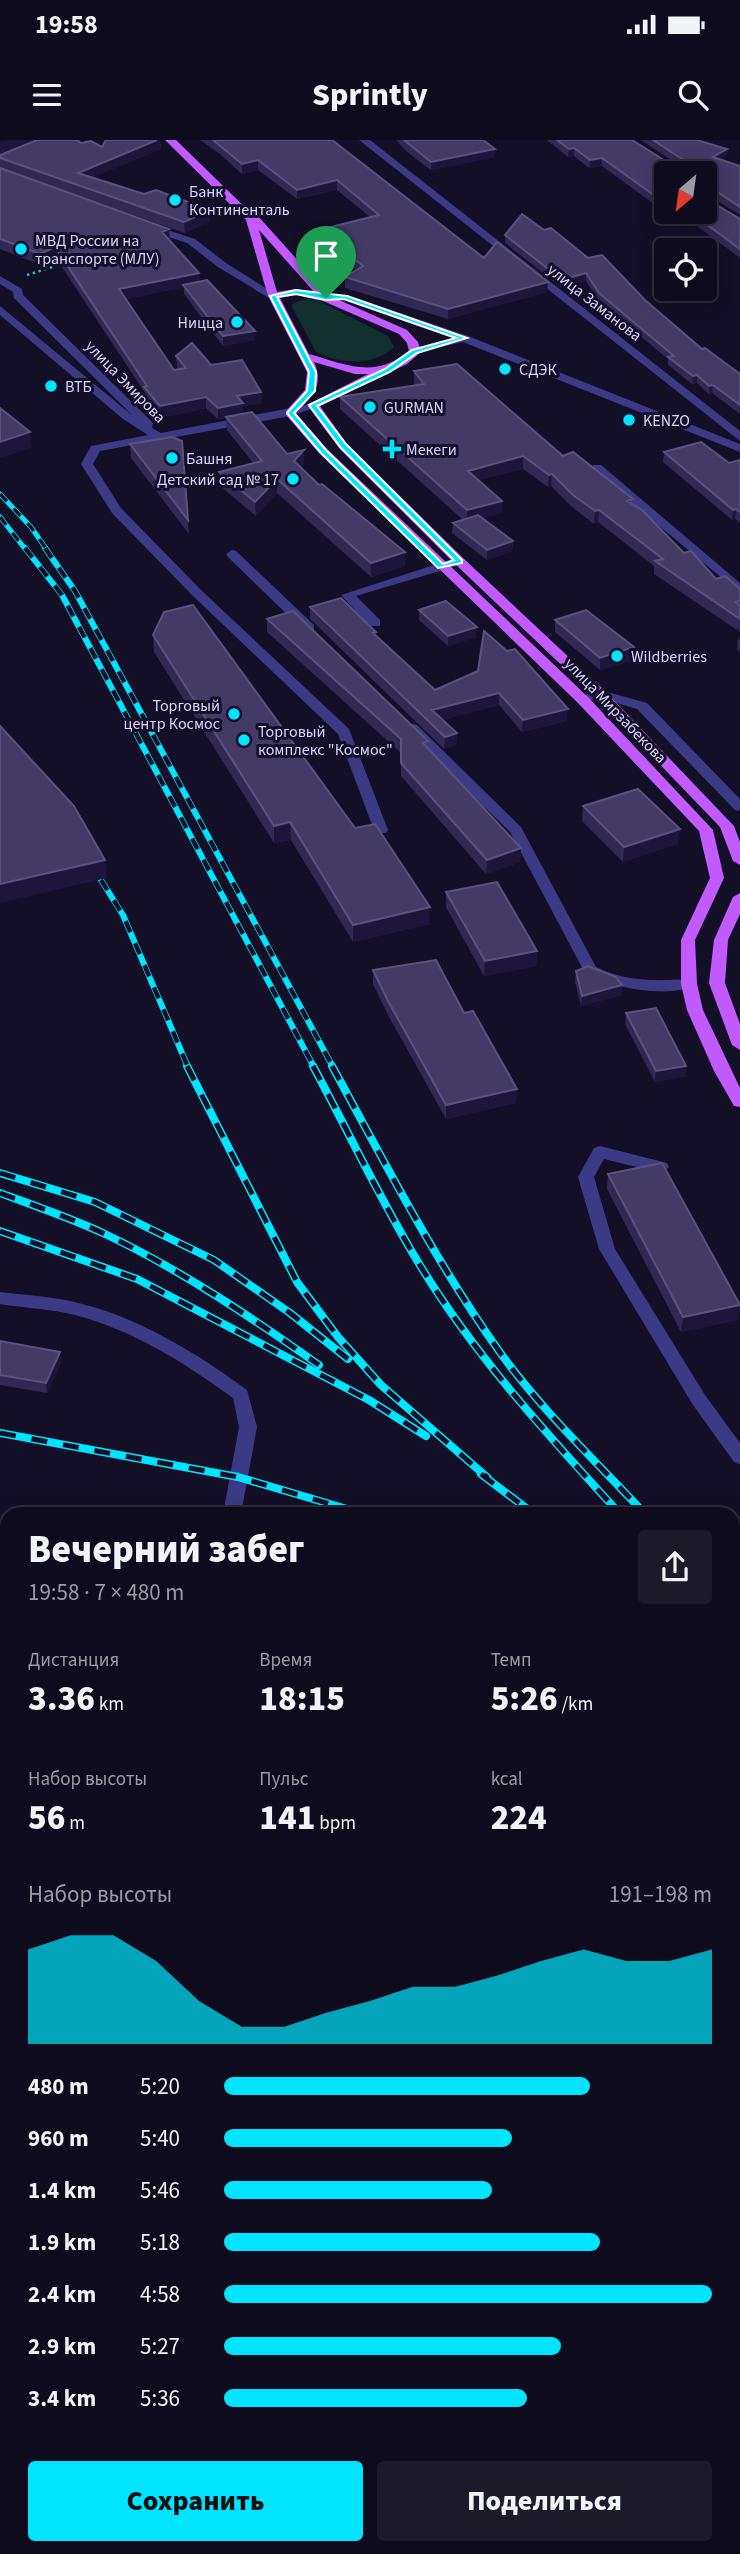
<!DOCTYPE html>
<html lang="ru">
<meta charset="utf-8">
<style>
body{margin:0;font-family:"Source Sans 3",sans-serif;background:#1c1929;color:#f1f3f6;height:100vh;display:flex;flex-direction:column;font-size:26px;white-space:nowrap}
*{box-sizing:border-box;margin:0}
p{font-size:23px;color:#9b9ba3}
.icon{flex:none;width:38px;height:38px;fill:none;stroke:currentColor;stroke-width:2;stroke-linecap:round;stroke-linejoin:round}
.map{position:relative;flex:1;overflow:hidden}
.panel{position:absolute;left:0px;top:1367px;width:740px;height:1048px;display:flex;flex-direction:column;background:#0e0b1c;border-radius:21px 21px 0 0;box-shadow:0 4px 18px #0003,0 0 0 2px #2e2b3b}
.panel>*{flex:none}
.needle{width:46px;rotate:209deg}
.fabs{position:absolute;left:654px;top:21px;display:grid;gap:14px}
.fabs a{display:grid;place-items:center;width:63px;height:63px;border-radius:7px;background:#0e0b1c;box-shadow:0 4px 18px #0003,0 0 0 2px #2e2b3b;font-size:35px}
.pin{position:absolute;display:grid;place-items:center;width:60px;height:60px;color:#fff;margin:-72px -30px;border-radius:50% 50% 50% 0;rotate:-45deg;box-shadow:0 0 7px #0007}
.pin .icon{rotate:45deg}
.round{display:grid;place-items:center;flex:none;width:74px;height:74px;border-radius:7px;background:#1c1929}
.overview{display:flex;align-items:center;justify-content:space-between;height:119px;padding:0 28px}
h1{font-size:38px;font-weight:800;line-height:52px}
.stats{display:grid;grid-template-columns:repeat(3,1fr);gap:10px;height:119px;padding:7px 28px}
.stats div{display:grid;align-content:center}
.stats b{font-size:35px;font-weight:800}
.stats small{font-size:19px;font-weight:400}
.stats p{font-size:19px}
.chart{height:196px;padding:14px 28px}
.chart p{display:flex;justify-content:space-between}
.chart svg{width:100%;height:126px;margin-top:7px;fill:#00e5ff;opacity:.7}
.button{display:flex;gap:14px;margin-top:auto;padding:14px 28px}
.button a{flex:1;height:80px;border-radius:7px;background:#00e5ff;color:#111;font-size:28px;font-weight:800;line-height:80px;text-align:center}
.button a+a{background:#1c1929;color:#f1f3f6}
ul{padding:0 28px;list-style:none;font-size:23px}
li{display:grid;grid-template-columns:112px 84px 1fr;align-items:center;height:52px}
li i{height:18px;border-radius:9px;background:#00e5ff}
.status{display:flex;justify-content:space-between;align-items:center;height:49px;padding:0 35px;background:#0e0b1c;direction:ltr}
.status svg{height:19px;fill:currentColor}
header{display:flex;justify-content:space-between;align-items:center;height:91px;padding:0 28px;background:#0e0b1c;font-size:32px;font-weight:800}
.map>svg:first-child{display:block}
.green{fill:#12302f}
.water{fill:#0c2248}
.lines{fill:none;stroke-linecap:round;stroke-linejoin:round}
.path{stroke:#2fb8b0;stroke-width:2.5;stroke-dasharray:2.5 3.5;stroke-linecap:butt}
.minor{fill:#3d3a85;fill-rule:evenodd}
.major{fill:#c25bff;fill-rule:evenodd}
.rail-far3-casing{stroke:#00e5ff;stroke-width:5}
.rail-far2-casing{stroke:#00e5ff;stroke-width:6}
.rail-far1-casing{stroke:#00e5ff;stroke-width:8}
.rail-casing{stroke:#00e5ff;stroke-width:10}
.rail-far3{stroke:#130f26;stroke-width:3.5;stroke-dasharray:10;stroke-linecap:butt}
.rail-far2{stroke:#130f26;stroke-width:4.5;stroke-dasharray:12;stroke-linecap:butt}
.rail-far1{stroke:#130f26;stroke-width:5;stroke-dasharray:16;stroke-linecap:butt}
.rail{stroke:#130f26;stroke-width:7;stroke-dasharray:20;stroke-linecap:butt}
.wall{fill:#312854}
.shaded-wall{fill:#1d163a}
.building{fill:#433a66;stroke:#5a527e;stroke-width:2}
.route{fill:#00e5ff;stroke:#fff;stroke-width:2;fill-rule:evenodd}
.poi-dot{fill:#00e5ff;stroke:#130f26;stroke-width:2.5}
.labels{text-anchor:middle;stroke-width:6;stroke-linejoin:round;paint-order:stroke}
.far-poi-label{font-size:16px;fill:#d9d4ff;stroke:#130f26;text-anchor:start}
.far-street-label{font-size:16px;fill:#d9d4ff;stroke:#130f26}
</style>
<div class="status"><b>19:58</b><svg viewBox="0 0 49 12"><path d="M0 12V9h3v3zM5 12V6h3v6zM10 12V3h3v9zM15 12V0h3v12zM26 1h20v11H26zM47 4h2v5h-2z"/></svg></div>
<header><svg class="icon" aria-label="menu" viewBox="0 0 24 24"><path d="M4 6h16M4 12h16M4 18h16"/></svg>Sprintly<svg class="icon" aria-label="search" viewBox="0 0 24 24"><circle cx="10" cy="10" r="6"/><path d="M15 15l6 6"/></svg></header>
<div class="map">
<svg width="740" height="2414" viewBox="0 0 740 2414">
<rect width="100%" height="100%" fill="#130f26"/>
<path class="green" d="M304 159 317 160 388 196 394 207C374 227 339 224 316 212L292 167V164Z"/>
<path class="water" d="M0 1859 7 1861V2408H413L417 2414H0Z"/>
<g class="lines">
<path class="path" d="M27 135 65 123"/>
<path class="minor" d="M359 0H370L740 291V301Z
M149 84 195 99 226 123 278 156 269 158 218 127 187 103 145 89V85Z
M0 136 22 149 23 155 153 283 152 288 161 293 317 263V267L290 276 100 311 93 324 121 368 200 449 349 589 388 690 386 693H376L374 690 338 594 192 455 112 373 81 324 91 306 148 295 123 279 0 175V166L133 276 14 158 13 152 0 144Z
M326 155H348L468 196 740 304V312L463 202 411 214V210L453 198 343 160H322V156Z
M593 325H601L740 443V453L593 331Z
M232 410 236 411 314 485V491H304L228 417 226 414Z
M459 417 465 421 463 424 356 456 380 480V486H370L341 455Z
M600 550 647 563 740 659V671L735 670 637 569 600 558 582 563 575 559Z
M412 584 417 585 521 687 596 827C626 842 656 841 689 839L694 841 697 844 694 847C659 857 617 849 585 833L510 692 407 591 405 588Z
M600 1006 667 1023 669 1027 661 1033 604 1019 594 1037 615 1109 705 1255 740 1303V1324L734 1322 693 1265 599 1109 578 1037 594 1008Z
M0 1152C23 1155 47 1156 70 1161 135 1175 194 1211 247 1250L257 1287 241 1374H223L239 1287 233 1258C185 1223 133 1190 75 1175 51 1169 25 1168 0 1164Z
M733 1887 740 1890V1916L733 1914Z"/>
<path class="major" d="M165 0H176L252 74 257 75 330 156 407 190 418 202 421 212 407 224 320 266 347 304 463 418 605 551 734 686 740 702V725L733 721 720 687 595 557 455 424 339 308 307 265 368 234H355L314 222C325 245 311 257 296 273L327 309 587 556 713 690 724 738 695 800 697 844 703 870 740 948V967L734 966 714 931 687 870 681 844V800L710 738 699 691 577 562 319 313 286 275V271L305 250 307 232 268 156 246 80ZM259 90 315 153 296 149 277 152ZM296 155 323 161 399 194 407 203 409 211C375 239 347 225 309 214L280 158Z
M740 753V774L728 800 725 843 740 884V910L732 905 709 843 714 800 733 757Z"/>
<g class="rail-far3-casing">
<path id="rail-far3" d="M0 354 31 387 47 410
M0 377 26 410"/>
</g>
<g class="rail-far2-casing">
<path id="rail-far2" d="M25 408 62 455 314 927
M45 408 75 451 333 927
M101 740 123 775 188 927"/>
</g>
<g class="rail-far1-casing">
<path id="rail-far1" d="M187 926 297 1142 338 1197 381 1245 488 1338
M313 926C348 991 380 1059 418 1122 474 1215 547 1294 620 1374
M332 926C385 1023 435 1121 499 1211 541 1270 596 1321 645 1374
M0 1033 95 1062 214 1120 290 1173 348 1219
M0 1053C35 1066 71 1078 105 1094 181 1130 251 1177 319 1225
M0 1091 137 1139 369 1260 426 1296
M0 1293 238 1337 364 1374
M481 1334 534 1374
M0 1392 7 1395
M0 1435 7 1438
M733 1458 740 1464
M733 1484 740 1490
M733 1569 740 1573"/>
</g>
<g class="rail-casing">
<path id="rail" d="M733 1643 740 1649
M0 1803 7 1805
M733 1820 740 1826
M0 1827 7 1828
M733 2002 740 2005"/>
</g>
<use href="#rail-far3" class="rail-far3"/>
<use href="#rail-far2" class="rail-far2"/>
<use href="#rail-far1" class="rail-far1"/>
<use href="#rail" class="rail"/>
</g>
<path class="wall" d="M106 0H160L161 9 93 37 210 81 185 93 38 42 170 100H169L200 141 255 200 223 206 184 154V147L126 159 174 230H178L177 228 176 216 211 225 261 252 262 263 243 266V274L287 314 304 310V324L301 328 405 426 371 437 277 353 256 376 219 345V332L253 323 227 290 226 278 218 279 206 268 161 278 145 258V253L56 118 41 125 0 109V15L81 3 102 7Z
M200 0H332L484 118 547 152 448 179 345 148V137L356 130 319 100V90L370 77 337 50 297 59 258 30 242 34 220 14Z
M396 0H483L495 9 494 17 431 30 407 12Z
M547 0H632L675 27 683 28 641 0H697L726 17 721 20 740 26V75L705 53V33H667V67L661 69 602 26 589 28 574 16 568 17Z
M678 72H705L740 79V118Z
M544 90 588 118 645 160 702 209 740 234V274L712 253 709 254 697 243 692 244 668 225V219L598 161 586 141 562 148 505 103V95Z
M414 231 563 316 632 364 684 413 716 439 740 461V492L654 434V426L598 382 594 384 572 367 551 346 548 347 523 329 478 340 502 361 501 373 482 378 513 401 512 411 487 420 452 393 453 383 463 380 340 269V257L415 245 414 243Z
M182 301 189 394 131 318 130 304Z
M664 312 729 323 740 320V383L735 379 732 380 663 322Z
M310 467 376 492V496L435 550 478 531 567 581 522 592 499 565 442 580 457 593 456 605 444 609 310 479Z
M419 470 476 497 448 506 419 480Z
M267 479 427 607 521 708 520 722 486 734 401 636V613L267 492Z
M555 480 634 507 633 520 600 530 555 492Z
M153 495 355 688 429 784 353 802 291 700 274 703 154 512Z
M738 499H740V512L737 510Z
M583 666 678 704 623 722 582 681Z
M446 752 537 811 536 826 484 836 446 767Z
M373 830 464 873 516 963 446 979 388 875 373 844Z
M576 831 622 845 621 855 581 866 575 842Z
M626 873 686 926 685 936 655 942 625 884Z
M608 1034 740 1165 737 1180 681 1192 607 1049Z
M0 1201 61 1223 47 1253 0 1245Z"/>
<path class="shaded-wall" d="M8 0H35L0 14V3Z
M157 0H160L161 9 79 43 78 33Z
M574 8V16L568 17 569 9Z
M495 9 494 17 431 30V22Z
M727 9 726 17 712 25 713 17Z
M602 18V26L589 28 590 20Z
M258 20V30L242 34V24Z
M337 40V50L297 59V50Z
M667 60V67L661 69 662 61Z
M210 70V81L185 93 184 82Z
M169 89 170 100 162 103V92Z
M55 107 56 118 41 125 40 114Z
M199 133 200 144 183 145 184 147 120 160 119 149Z
M586 133V141L562 148V140Z
M548 142 547 152 448 179V169Z
M255 191V200L223 206V196Z
M697 235V243L692 244 693 236Z
M713 245 712 253 709 254V246Z
M261 252 262 263 243 266V275L218 279V268L237 256Z
M206 257V268L161 278 160 266Z
M30 292 32 308 0 318V302Z
M304 310V324L294 335V321Z
M523 316V329L467 343 468 331Z
M552 334 551 346 548 347 549 335Z
M277 339V353L256 376 255 362Z
M502 361 501 373 467 383V370Z
M736 369 735 379 732 380 733 370Z
M599 370 598 382 594 384 595 371Z
M513 401 512 411 487 420V410Z
M405 412V426L371 437V423Z
M477 487 476 497 448 506V496Z
M634 507 633 520 600 530V518Z
M499 553V565L432 583V570Z
M568 569 567 581 522 592 523 580Z
M457 593 456 605 444 609 445 597Z
M290 682 291 700 274 703V686Z
M680 689 678 704 623 722 624 707Z
M521 708 520 722 486 734 487 720Z
M105 720 107 738 0 763V744Z
M430 767 429 784 353 802V785Z
M537 811 536 826 484 836 485 821Z
M622 845 621 855 581 866 582 856Z
M686 926 685 936 655 942 656 931Z
M517 949 516 963 446 979V965Z
M740 1165 737 1180 681 1192 683 1177Z
M60 1212 61 1223 47 1253 46 1243Z"/>
<path class="building" d="M37 0H77L81 3 91 1 102 7 106 0H157L78 33 144 54 156 50 210 70 184 82 0 18V15Z
M213 0H332L484 118 497 102 548 142 448 169 345 137 363 126 319 90 379 75 337 40 297 50 258 20 242 24Z
M404 0H483L495 9 431 22Z
M557 0H632L675 27 689 28 691 25 653 0H697L727 9 713 17 740 26V67L707 45H705V33H667V60L662 61 602 18 590 20 574 8 569 9Z
M0 28 169 89 162 92 199 133 119 149 174 230 186 228 176 216 192 203 211 225 242 220 261 252 237 256 243 263 218 268 206 257 160 266 144 247 147 246 55 107 40 114 0 99Z
M705 58 740 79V109L690 72H705Z
M522 74 544 90 551 88 588 118 602 115 645 160 702 209 705 208 740 234V265L713 245 709 246 697 235 693 236 668 217 674 216 599 153 586 133 562 140 505 95Z
M207 140 255 191 223 196 183 145Z
M457 224 563 316 573 312 633 359 627 361 642 370 684 413 691 411 716 439 725 436 740 449V461L736 462 740 466V479L655 421 663 419 599 370 595 371 573 355 552 334 549 335 523 316 468 331 502 361 467 370 340 257 424 244 414 231Z
M0 268 30 292 0 302Z
M252 272 287 314 304 310 294 321 319 345 322 344 405 412 371 423 277 339 255 362 219 332 262 321 226 277Z
M172 297 182 301 188 380 130 304Z
M701 302 729 323 740 320V372L736 369 733 370 664 312Z
M478 375 513 401 487 410 453 383Z
M341 458 376 492 373 493 435 550 478 531 484 491 507 511 515 509 568 569 523 580 499 553 432 570 457 593 445 597 310 467Z
M446 461 477 487 448 496 419 470Z
M193 465 355 688 375 684 430 767 353 785 290 682 274 686 153 495 164 472Z
M586 470 634 507 600 518 555 480Z
M293 471 428 601 423 603 521 708 487 720 401 623V599L267 479Z
M0 586 74 666 105 720 0 744Z
M638 649 680 689 624 707 583 666Z
M497 742 537 811 485 821 446 752Z
M436 820 464 873 473 871 517 949 446 965 388 861 373 830Z
M588 826 616 837 622 845 582 856 576 831Z
M656 868 686 926 656 931 626 873Z
M662 1023 740 1165 683 1177 608 1034Z
M0 1201 60 1212 46 1243 0 1235Z"/>
<path class="route" d="M296 150 347 156 467 198 417 213 390 232 317 266 346 304 462 420V423L438 428 321 313 287 273 307 251 309 232 270 156ZM296 154 326 160 344 159 456 198 412 210 385 229 309 265 341 308 454 420 443 424 326 310 294 273 315 251 316 232 277 157Z"/>
<g class="poi-dot">
<circle cx="175" cy="60" r="7"/>
<circle cx="21" cy="109" r="7"/>
<circle cx="237" cy="182" r="7"/>
<circle cx="505" cy="229" r="7"/>
<circle cx="51" cy="246" r="7"/>
<circle cx="370" cy="267" r="7"/>
<circle cx="629" cy="280" r="7"/>
<path d="M388.5 298.5h7v7h7v7h-7v7h-7v-7h-7v-7h7z"/>
<circle cx="172" cy="318" r="7"/>
<circle cx="293" cy="339" r="7"/>
<circle cx="617" cy="516" r="7"/>
<circle cx="234" cy="574" r="7"/>
<circle cx="244" cy="600" r="7"/>
</g>
<g class="labels">
<g class="far-poi-label">
<text x="189" y="57">Банк<tspan x="189" dy="18">Континенталь</tspan></text>
<text x="35" y="106">МВД России на<tspan x="35" dy="18">транспорте (МЛУ)</tspan></text>
<text x="223" y="188" text-anchor="end">Ницца</text>
<text x="519" y="235">СДЭК</text>
<text x="65" y="252">ВТБ</text>
<text x="384" y="273">GURMAN</text>
<text x="643" y="286">KENZO</text>
<text x="406" y="315">Мекеги</text>
<text x="186" y="324">Башня</text>
<text x="279" y="345" text-anchor="end">Детский сад № 17</text>
<text x="631" y="522">Wildberries</text>
<text x="220" y="571" text-anchor="end">Торговый<tspan x="220" dy="18">центр Космос</tspan></text>
<text x="258" y="597">Торговый<tspan x="258" dy="18">комплекс "Космос"</tspan></text>
</g>
<g class="far-street-label">
<text transform="translate(595 162) rotate(38)" y="6">улица Заманова</text>
<text transform="translate(126 241) rotate(46)" y="6">улица Эмирова</text>
<text transform="translate(616 570) rotate(46)" y="6">улица Мирзабекова</text>
</g>
</g>
</svg>
<div class="fabs">
<a><svg class="needle" viewBox="-14 -14 28 28"><path d="M0-13l5 13h-10z" fill="#e53935"/><path d="M0 13l5-13h-10z" fill="#9b9ba3"/></svg></a>
<a><svg class="icon" aria-label="locate" viewBox="0 0 24 24"><circle cx="12" cy="12" r="6"/><path d="M12 2v4M12 18v4M2 12h4M18 12h4"/></svg></a>
</div>
<div class="pin" style="left:326px;top:158px;background:#1e9e55"><svg class="icon" aria-label="arrive" viewBox="0 0 24 24"><path d="M6 21V4h12l-3 4 3 4H6"/></svg></div>
<section class="panel">
<div class="overview"><div><h1>Вечерний забег</h1><p>19:58 · 7 × 480 m</p></div><a class="round"><svg class="icon" aria-label="share" viewBox="0 0 24 24"><path d="M12 15V3M7 8l5-5 5 5M5 13v7h14v-7"/></svg></a></div>
<div class="stats">
<div><p>Дистанция</p><b>3.36<small> km</small></b></div>
<div><p>Время</p><b>18:15</b></div>
<div><p>Темп</p><b>5:26<small> /km</small></b></div>
</div>
<div class="stats">
<div><p>Набор высоты</p><b>56<small> m</small></b></div>
<div><p>Пульс</p><b>141<small> bpm</small></b></div>
<div><p>kcal</p><b>224</b></div>
</div>
<div class="chart"><p><span>Набор высоты</span>191–198 m</p>
<svg viewBox="0 0 160 44" preserveAspectRatio="none"><path d="M0 44V11L10 6L20 6L30 15L40 29L50 38L60 38L70 33L80 29L90 24L100 24L110 20L120 15L130 11L140 15L150 15L160 11V44z"/></svg>
</div>
<ul>
<li><b>480 m</b>5:20<i style="width:75%"></i></li>
<li><b>960 m</b>5:40<i style="width:59%"></i></li>
<li><b>1.4 km</b>5:46<i style="width:55%"></i></li>
<li><b>1.9 km</b>5:18<i style="width:77%"></i></li>
<li><b>2.4 km</b>4:58<i style="width:100%"></i></li>
<li><b>2.9 km</b>5:27<i style="width:69%"></i></li>
<li><b>3.4 km</b>5:36<i style="width:62%"></i></li>
</ul>
<div class="button"><a>Сохранить</a><a>Поделиться</a></div>
</section>
</div>
